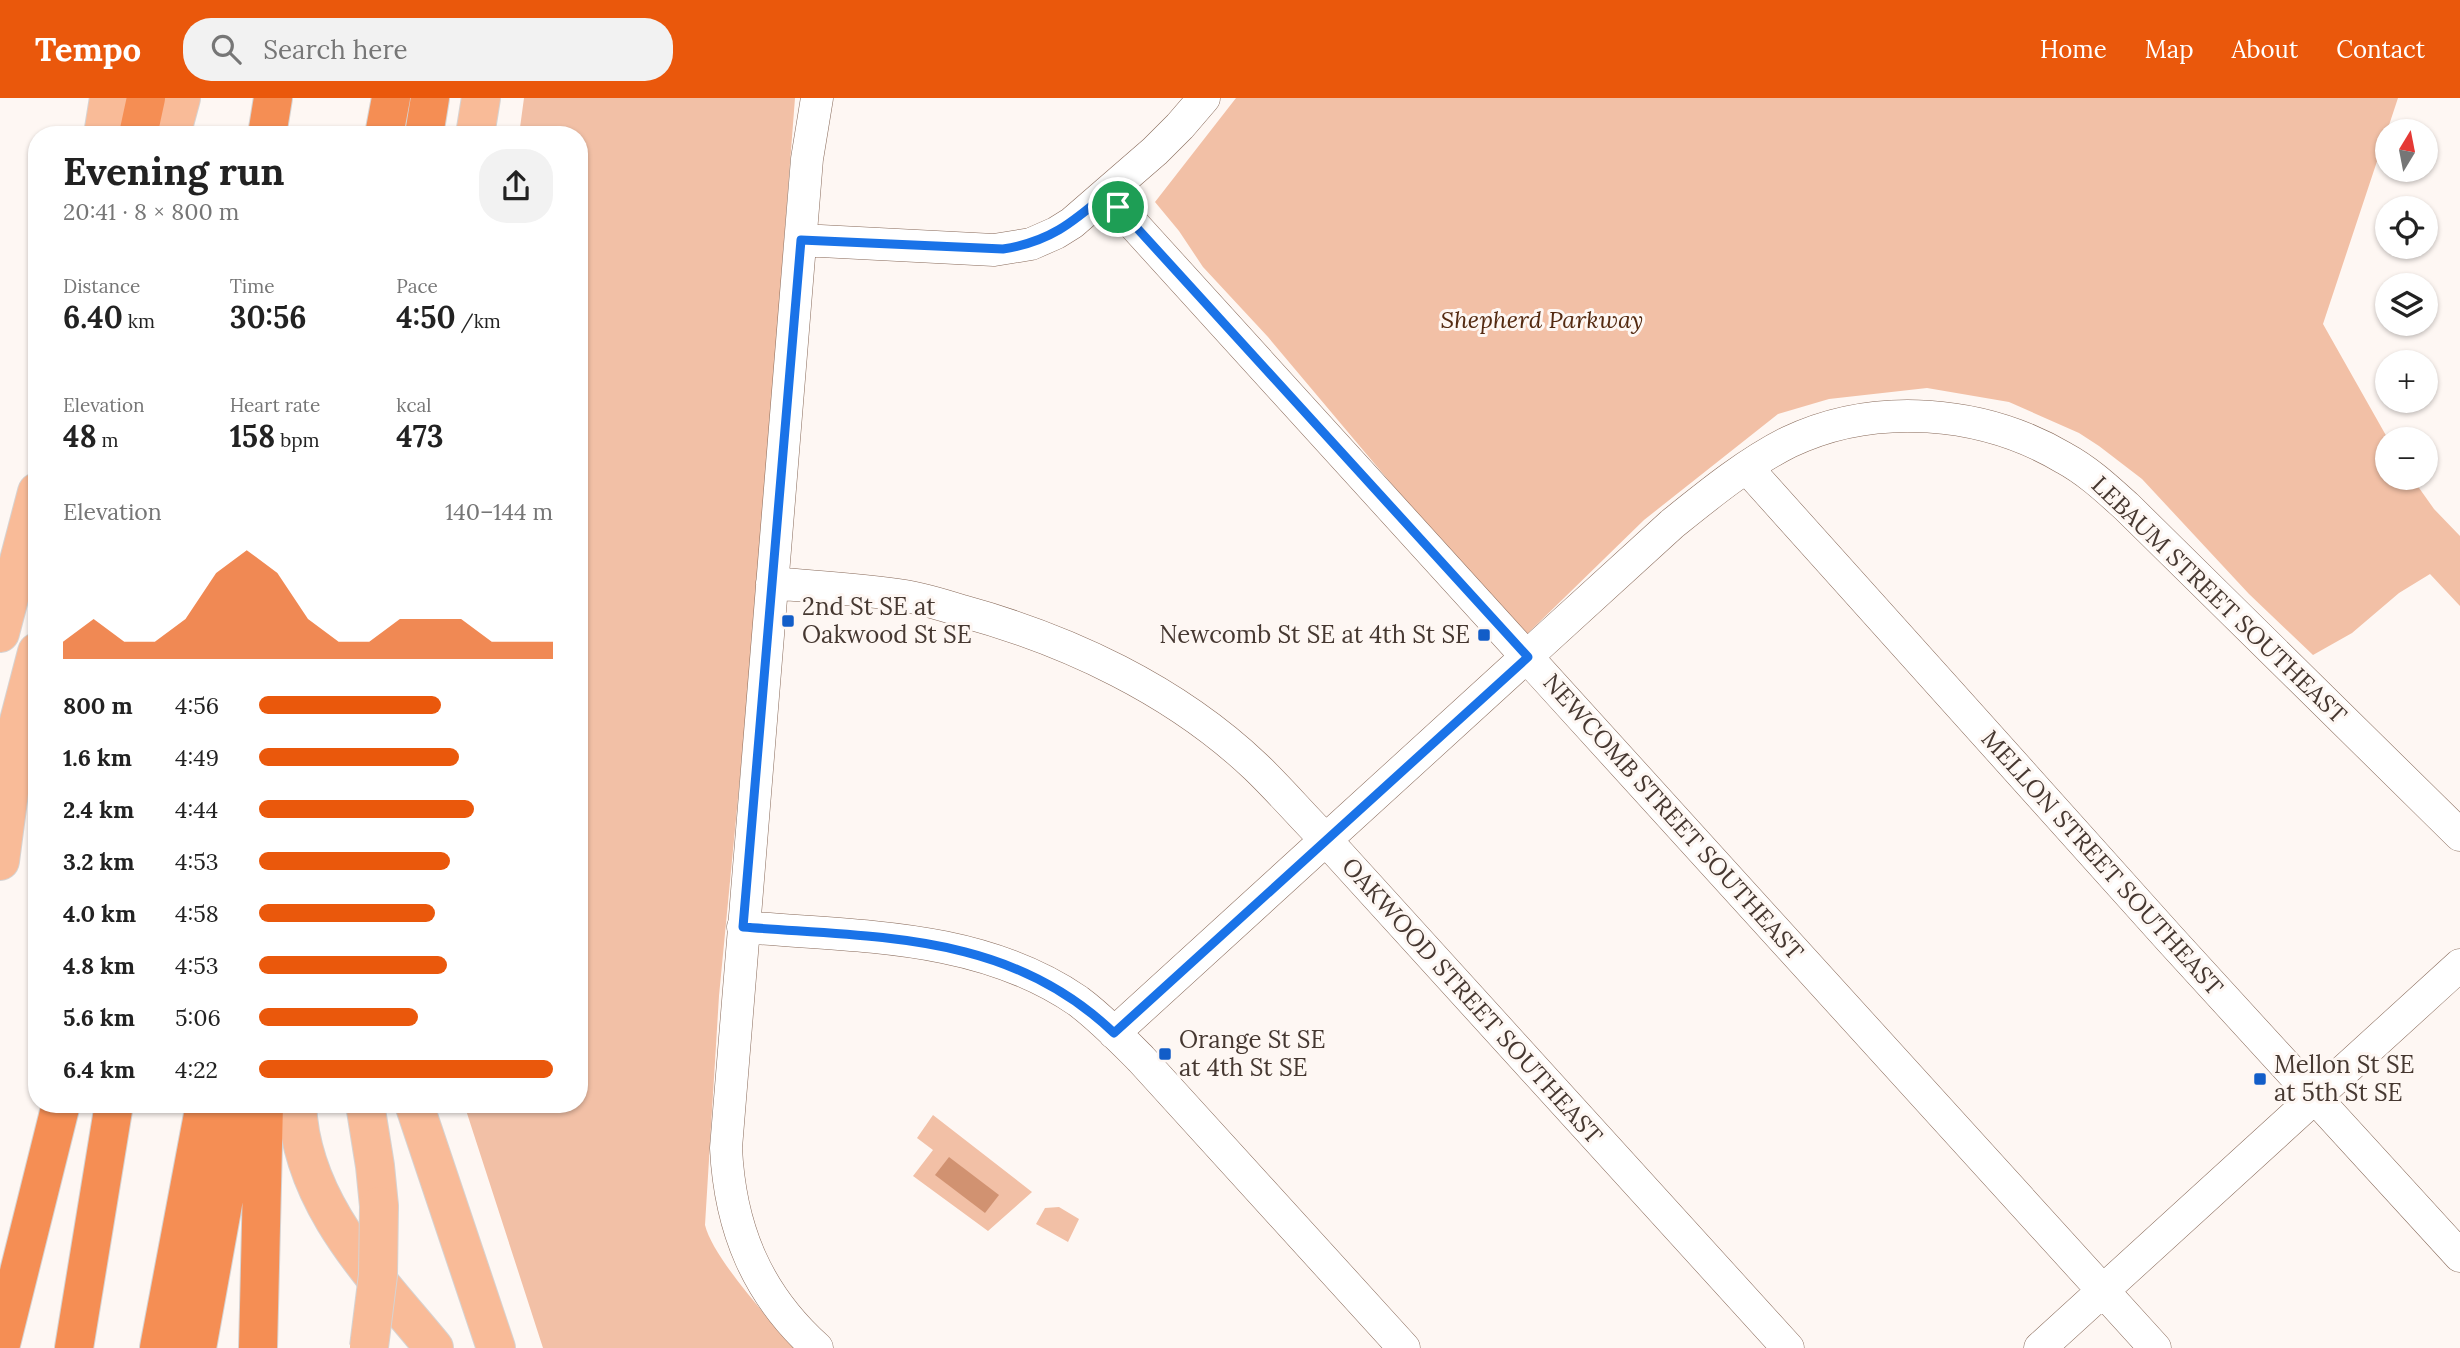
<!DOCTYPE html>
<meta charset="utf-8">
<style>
body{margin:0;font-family:Lora,serif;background:#f2f2f2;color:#222;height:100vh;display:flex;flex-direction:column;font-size:26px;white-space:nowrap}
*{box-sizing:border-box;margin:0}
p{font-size:23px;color:#767676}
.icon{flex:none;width:38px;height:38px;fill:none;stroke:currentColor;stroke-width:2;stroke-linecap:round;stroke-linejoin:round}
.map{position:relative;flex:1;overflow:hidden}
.details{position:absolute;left:28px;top:28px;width:560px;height:987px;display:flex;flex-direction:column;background:#fff;border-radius:28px;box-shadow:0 2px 5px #0004}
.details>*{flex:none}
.needle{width:46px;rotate:10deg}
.fabs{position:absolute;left:2375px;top:21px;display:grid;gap:14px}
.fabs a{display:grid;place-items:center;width:63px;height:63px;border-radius:50%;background:#fff;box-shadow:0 2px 5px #0004;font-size:35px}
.pin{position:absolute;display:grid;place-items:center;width:60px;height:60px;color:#fff;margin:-30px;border:4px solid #fff;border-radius:50%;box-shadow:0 2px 7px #0007}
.round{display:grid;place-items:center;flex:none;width:74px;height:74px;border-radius:28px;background:#f2f2f2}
.summary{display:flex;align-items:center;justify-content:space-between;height:119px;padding:0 35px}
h1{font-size:38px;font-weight:700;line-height:52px}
.figures{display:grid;grid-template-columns:repeat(3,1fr);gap:10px;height:119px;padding:7px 35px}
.figures div{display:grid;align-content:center}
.figures b{font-size:30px;font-weight:700}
.figures small{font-size:19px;font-weight:400}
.figures p{font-size:19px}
.chart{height:196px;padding:14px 35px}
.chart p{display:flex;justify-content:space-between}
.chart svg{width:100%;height:126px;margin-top:7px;fill:#ea580c;opacity:.7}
ul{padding:0 35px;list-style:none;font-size:23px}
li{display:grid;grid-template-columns:112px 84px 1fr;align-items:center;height:52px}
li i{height:18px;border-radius:9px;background:#ea580c}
header{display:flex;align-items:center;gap:42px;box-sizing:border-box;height:98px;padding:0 35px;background:#ea580c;color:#fff}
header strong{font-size:33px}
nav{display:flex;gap:38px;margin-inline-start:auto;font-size:24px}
.search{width:490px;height:63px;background:#f2f2f2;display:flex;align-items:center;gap:18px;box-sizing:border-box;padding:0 24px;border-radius:28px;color:#767676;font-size:26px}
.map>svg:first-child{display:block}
.green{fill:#f2c0a6}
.water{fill:#d19271}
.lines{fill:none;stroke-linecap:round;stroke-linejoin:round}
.minor-casing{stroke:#886a5a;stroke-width:33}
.major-casing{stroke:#d6d3d2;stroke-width:40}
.highway-casing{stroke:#d6d3d2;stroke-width:40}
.minor{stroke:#fff;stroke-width:32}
.major{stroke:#f9bb98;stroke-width:38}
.highway{stroke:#f58e54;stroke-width:38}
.major-bridge-casing{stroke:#d6d3d2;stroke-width:40;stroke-linecap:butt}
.major-bridge{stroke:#f9bb98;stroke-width:38}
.route-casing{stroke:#fff;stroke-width:14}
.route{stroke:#1a73e8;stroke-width:9}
.poi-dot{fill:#125dc8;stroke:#fef7f3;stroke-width:2.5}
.labels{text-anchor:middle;stroke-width:6;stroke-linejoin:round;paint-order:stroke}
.park-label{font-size:24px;font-style:italic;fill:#542a11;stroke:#fef7f3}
.street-label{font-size:24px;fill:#463831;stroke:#fef7f3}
.poi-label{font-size:24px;fill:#463831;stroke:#fef7f3;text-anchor:start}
</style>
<header>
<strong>Tempo</strong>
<div class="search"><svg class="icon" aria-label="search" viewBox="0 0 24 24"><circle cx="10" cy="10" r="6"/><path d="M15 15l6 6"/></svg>Search here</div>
<nav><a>Home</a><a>Map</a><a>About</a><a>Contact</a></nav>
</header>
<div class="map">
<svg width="2460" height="1250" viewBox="0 0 2460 1250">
<rect width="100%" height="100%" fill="#fef7f3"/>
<path class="green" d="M524 0H795L755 523 719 898 705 1127C713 1160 770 1222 794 1250H543L464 1006H579V37H519Z
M1236 0H2398L2323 226 2388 341 2387 380H2412L2434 411 2460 438V508L2430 476 2399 495 2352 535 2313 557 2249 496 2142 381 2099 348 2079 335 2009 304 1927 290 1829 301 1778 316 1644 422 1522 541 1268 239 1203 169 1179 133 1155 104Z
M933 1017 1032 1094 988 1133 913 1078 933 1052 917 1040Z
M1059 1109 1079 1121 1068 1144 1036 1126 1045 1110Z"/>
<path class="water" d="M949 1059 999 1097 985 1115 935 1077Z"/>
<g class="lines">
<g class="minor-casing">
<path id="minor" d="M817 0 807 61 726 1050C730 1131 757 1196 817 1250
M1106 96 2155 1250
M801 142 994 152 1031 146 1056 135 1072 125 1155 53 1180 28 1204 0
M1747 370 2170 841 2460 1158
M772 485C816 489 861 491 905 498 924 501 943 507 962 513 1068 542 1175 592 1256 669 1280 692 1302 718 1326 742L1788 1250
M743 829C857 839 979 835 1078 903 1101 920 1121 941 1141 961L1404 1250
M1114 935 1672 426C1708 397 1747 365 1789 344 1875 303 1983 312 2064 360 2088 373 2107 391 2127 409L2460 737
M2040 1250 2460 867"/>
</g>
<g class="major-casing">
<path id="major" d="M103 37 109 0
M171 37 181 0
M475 37 481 0
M0 535 37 394
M0 696 37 554
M0 763 12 672
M297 1006C301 1106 374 1177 434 1250
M365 1006 375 1068 379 1108
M414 1006 496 1250"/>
</g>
<g class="highway-casing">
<path id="highway" d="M138 37 146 0
M267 37 273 0
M384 37 391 0
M424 37 430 0
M0 1250 61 1006
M74 1250 114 1006
M159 1250 205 1006
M197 1250 241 1006
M258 1250 264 1006"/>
</g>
<use href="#minor" class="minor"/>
<use href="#major" class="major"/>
<use href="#highway" class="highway"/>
<g class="major-bridge-casing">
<path id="major-bridge" d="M369 1249 378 1177 379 1108"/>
</g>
<use href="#major-bridge" class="major-bridge"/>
</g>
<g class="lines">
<g class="route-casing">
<path id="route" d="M1106 96 1528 559 1114 935C1009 834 879 840 743 829L801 142 1003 151C1049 144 1072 125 1106 96Z"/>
</g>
<use href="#route" class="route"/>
</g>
<g class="poi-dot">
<rect x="781" y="516" width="14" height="14" rx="3.5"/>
<rect x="1477" y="530" width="14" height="14" rx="3.5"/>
<rect x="1158" y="949" width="14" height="14" rx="3.5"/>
<rect x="2253" y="974" width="14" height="14" rx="3.5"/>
</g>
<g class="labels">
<g class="park-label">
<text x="1542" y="230">Shepherd Parkway</text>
</g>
<g class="street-label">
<text transform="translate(2219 502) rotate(44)" y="8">LEBAUM STREET SOUTHEAST</text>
<text transform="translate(1673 719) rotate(48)" y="8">NEWCOMB STREET SOUTHEAST</text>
<text transform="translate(2102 765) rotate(48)" y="8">MELLON STREET SOUTHEAST</text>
<text transform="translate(1472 903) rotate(48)" y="8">OAKWOOD STREET SOUTHEAST</text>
</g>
<g class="poi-label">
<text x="802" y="517">2nd St SE at<tspan x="802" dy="28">Oakwood St SE</tspan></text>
<text x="1470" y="545" text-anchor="end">Newcomb St SE at 4th St SE</text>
<text x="1179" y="950">Orange St SE<tspan x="1179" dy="28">at 4th St SE</tspan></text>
<text x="2274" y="975">Mellon St SE<tspan x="2274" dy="28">at 5th St SE</tspan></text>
</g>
</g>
</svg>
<div class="fabs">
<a><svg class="needle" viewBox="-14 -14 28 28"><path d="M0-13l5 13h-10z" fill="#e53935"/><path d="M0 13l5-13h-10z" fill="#767676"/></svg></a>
<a><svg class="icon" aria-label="locate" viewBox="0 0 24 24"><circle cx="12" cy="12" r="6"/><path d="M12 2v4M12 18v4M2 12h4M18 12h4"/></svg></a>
<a><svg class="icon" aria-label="layers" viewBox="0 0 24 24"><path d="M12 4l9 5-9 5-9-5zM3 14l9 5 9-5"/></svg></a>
<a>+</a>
<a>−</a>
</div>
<div class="pin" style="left:1118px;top:109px;background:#1e9e55"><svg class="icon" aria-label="arrive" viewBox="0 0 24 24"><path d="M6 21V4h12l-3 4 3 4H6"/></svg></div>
<section class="details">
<div class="summary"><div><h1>Evening run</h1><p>20:41 · 8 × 800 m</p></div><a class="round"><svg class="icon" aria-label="share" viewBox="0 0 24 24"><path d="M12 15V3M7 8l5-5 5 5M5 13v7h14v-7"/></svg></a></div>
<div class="figures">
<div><p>Distance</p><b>6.40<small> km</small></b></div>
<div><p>Time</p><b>30:56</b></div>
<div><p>Pace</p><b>4:50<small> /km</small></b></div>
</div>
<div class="figures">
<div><p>Elevation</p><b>48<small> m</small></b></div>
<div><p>Heart rate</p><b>158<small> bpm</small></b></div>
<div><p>kcal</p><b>473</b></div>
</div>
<div class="chart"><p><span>Elevation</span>140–144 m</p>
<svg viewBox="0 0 160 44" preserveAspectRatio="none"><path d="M0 44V38L10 30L20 38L30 38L40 30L50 14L60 6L70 14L80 30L90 38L100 38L110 30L120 30L130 30L140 38L150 38L160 38V44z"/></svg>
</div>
<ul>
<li><b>800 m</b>4:56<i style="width:62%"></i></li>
<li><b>1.6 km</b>4:49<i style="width:68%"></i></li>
<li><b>2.4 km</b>4:44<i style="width:73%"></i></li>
<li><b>3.2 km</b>4:53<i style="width:65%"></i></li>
<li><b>4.0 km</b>4:58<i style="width:60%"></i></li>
<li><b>4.8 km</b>4:53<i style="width:64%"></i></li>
<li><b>5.6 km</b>5:06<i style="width:54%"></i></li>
<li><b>6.4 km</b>4:22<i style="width:100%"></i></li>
</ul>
</section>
</div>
